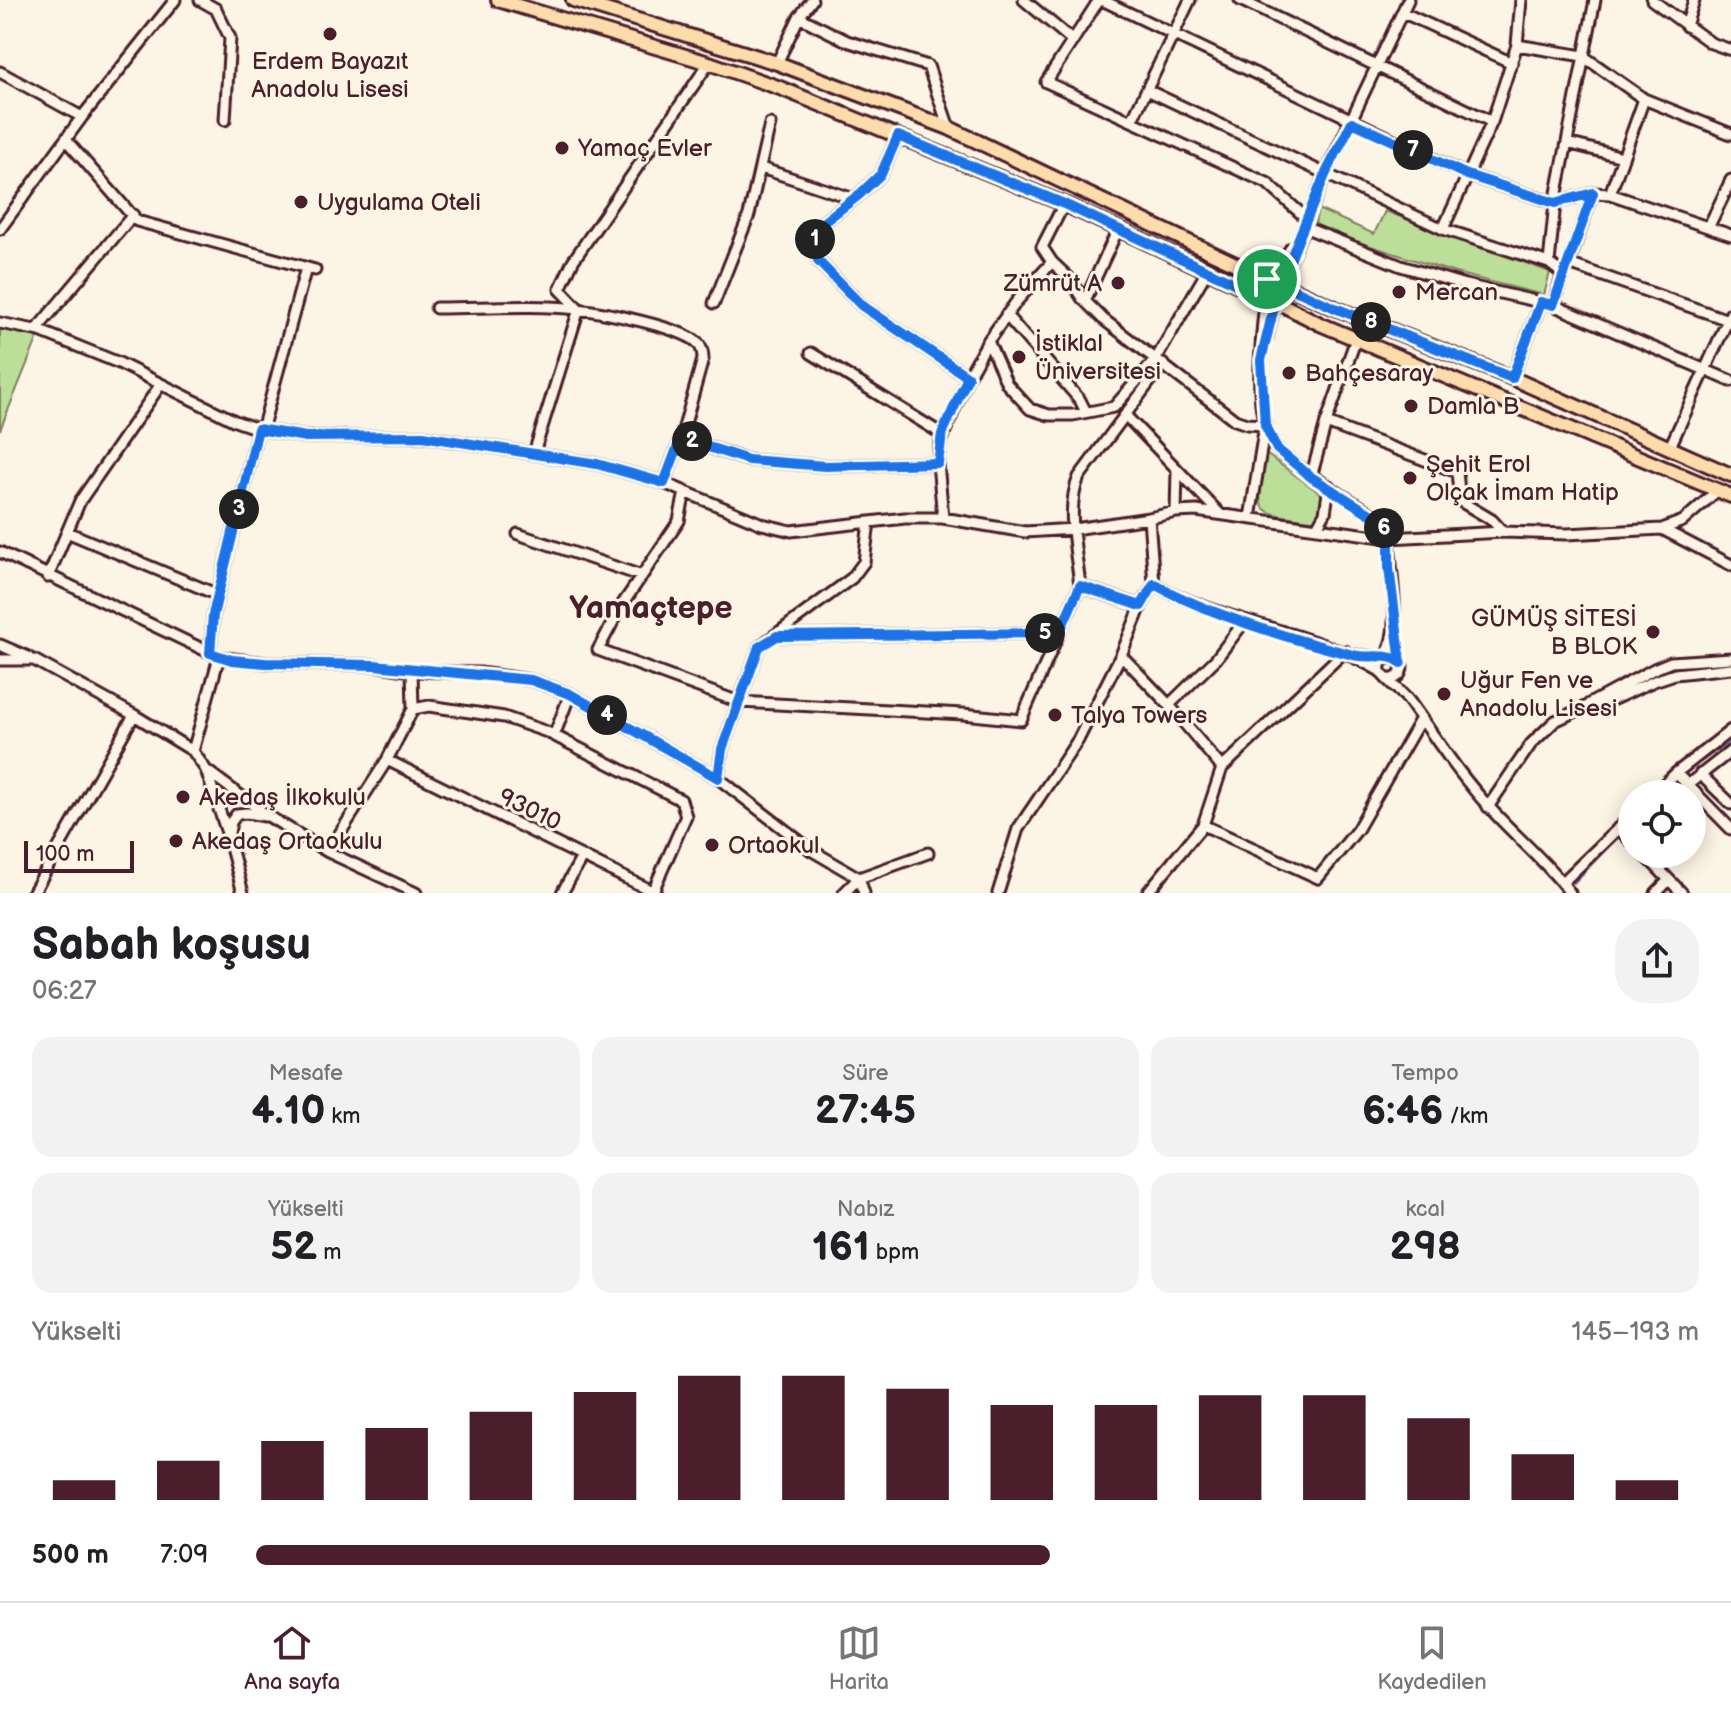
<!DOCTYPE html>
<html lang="tr">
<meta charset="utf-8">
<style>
body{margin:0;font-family:"Balsamiq Sans",sans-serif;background:#f2f2f2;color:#202124;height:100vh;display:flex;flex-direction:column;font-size:30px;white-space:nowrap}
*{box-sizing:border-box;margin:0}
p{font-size:26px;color:#757577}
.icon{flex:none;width:44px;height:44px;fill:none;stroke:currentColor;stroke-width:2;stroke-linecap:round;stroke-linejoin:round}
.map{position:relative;height:893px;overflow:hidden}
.drawer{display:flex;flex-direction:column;background:#fff;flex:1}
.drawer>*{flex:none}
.buttons{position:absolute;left:1618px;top:780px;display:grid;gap:16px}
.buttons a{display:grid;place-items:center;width:88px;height:88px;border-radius:50%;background:#fff;box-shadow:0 4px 20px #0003;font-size:40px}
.scale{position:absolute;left:24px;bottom:20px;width:110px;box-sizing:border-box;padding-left:8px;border:4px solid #4a1f2b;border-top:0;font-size:22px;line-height:28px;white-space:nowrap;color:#4a1f2b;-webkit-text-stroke:6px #fcf5e5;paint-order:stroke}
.pin{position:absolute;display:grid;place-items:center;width:68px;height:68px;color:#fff;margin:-34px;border:4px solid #fff;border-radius:50%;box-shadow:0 2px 8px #0007}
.km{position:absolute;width:40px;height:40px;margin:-20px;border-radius:50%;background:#222;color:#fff;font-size:22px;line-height:40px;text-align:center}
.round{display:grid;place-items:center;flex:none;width:84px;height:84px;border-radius:32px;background:#f2f2f2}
.head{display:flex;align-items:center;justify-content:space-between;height:136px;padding:0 32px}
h1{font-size:44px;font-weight:700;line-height:60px}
.figures{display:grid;grid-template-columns:repeat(3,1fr);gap:12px;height:136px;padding:8px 32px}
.figures div{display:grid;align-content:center;border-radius:20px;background:#f2f2f2;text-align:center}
.figures b{font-size:40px;font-weight:700}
.figures small{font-size:22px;font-weight:400}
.figures p{font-size:22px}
.chart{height:224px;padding:16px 32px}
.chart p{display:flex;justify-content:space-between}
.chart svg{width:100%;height:144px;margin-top:8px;stroke:#4a1f2b;stroke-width:6}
ul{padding:0 32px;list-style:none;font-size:26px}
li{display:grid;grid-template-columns:128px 96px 1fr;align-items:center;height:60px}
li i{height:20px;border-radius:10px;background:#4a1f2b}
.dock{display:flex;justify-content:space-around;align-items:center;height:112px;border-top:2px solid #e0e0e0;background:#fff;font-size:22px;color:#757577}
.dock a{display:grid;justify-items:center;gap:4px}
.dock .current{color:#4a1f2b}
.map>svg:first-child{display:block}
.green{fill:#bbde98;stroke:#827e62;stroke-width:2}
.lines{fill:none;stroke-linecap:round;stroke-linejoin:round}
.stream{stroke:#747e9e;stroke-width:2}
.minor-casing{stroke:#4a1f2b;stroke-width:15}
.major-casing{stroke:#4a1f2b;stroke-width:18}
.minor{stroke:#fcf5e5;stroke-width:9}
.major{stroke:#fddcac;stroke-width:12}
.route-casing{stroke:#fff;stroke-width:16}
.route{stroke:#1a73e8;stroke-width:10}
.poi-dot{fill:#4a1f2b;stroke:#fcf5e5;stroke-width:3}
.labels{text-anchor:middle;stroke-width:6;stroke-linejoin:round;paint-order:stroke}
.poi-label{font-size:24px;fill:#4a1f2b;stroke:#fcf5e5;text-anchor:start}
.street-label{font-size:24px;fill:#4a1f2b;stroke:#fcf5e5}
.district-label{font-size:32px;font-weight:bold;fill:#4a1f2b;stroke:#fcf5e5}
</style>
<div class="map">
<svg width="1731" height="893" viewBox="0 0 1731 893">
<rect width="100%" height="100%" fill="#fcf5e5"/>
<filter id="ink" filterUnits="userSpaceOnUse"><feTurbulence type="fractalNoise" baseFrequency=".0125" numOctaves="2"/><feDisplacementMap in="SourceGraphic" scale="16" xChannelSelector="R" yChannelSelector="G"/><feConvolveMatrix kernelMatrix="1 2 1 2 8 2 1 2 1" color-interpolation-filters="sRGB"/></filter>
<g filter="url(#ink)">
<path class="green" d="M1318 209 1374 234 1385 211 1550 272 1544 295 1455 273 1324 231 1315 223Z
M0 328 38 337 0 430Z
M1266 454 1324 496 1325 505 1317 521C1253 511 1255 518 1266 454Z"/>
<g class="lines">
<path class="stream" d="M1685 773 1731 741
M1661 794 1673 782
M1628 826 1632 822
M1574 883 1617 838"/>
<g class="minor-casing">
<path id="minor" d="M200 0 216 9 230 38 225 120
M1024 0 1073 41
M1099 0 1046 82 1267 183 1307 219
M1102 0 1467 175 1555 203 1593 193 1610 194 1731 235
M1240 0 1492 122
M1521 0 1517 45 1492 122 1443 229 1549 263 1563 274 1553 305
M1652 0 1711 43 1731 50
M1404 13 1512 63
M799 17 847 41 928 66 949 128
M1686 26 1694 0
M1517 45 1583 56 1644 99 1731 134
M777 63 799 17 812 0
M0 72 82 117
M1147 90 1443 229
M1132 120 1190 0
M898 136 881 174 860 194 820 225 814 241 818 261 861 305 968 377 988 341
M66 140 137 221 315 270
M1567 143 1623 157
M761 168 854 199
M1610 194 1644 99
M1064 204 1042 247 1052 262 1017 301 988 341 1007 384 1030 409 1049 415H1073L1114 407 1156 359 1207 271
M1709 226 1731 180
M1304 227 1401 266 1465 285 1553 305 1731 381
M0 229 82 117 175 0
M1052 262 1069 278 1082 298 1103 319 1235 420 1247 424 1265 425 1250 518
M1549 263 1555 203 1595 0
M1569 264 1728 320
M1567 268 1593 193
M1271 278 1291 248
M1282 281 1325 175 1408 0
M1265 300C1262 339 1249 421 1279 451 1297 468 1319 480 1340 494 1363 509 1377 512 1389 538L1503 532 1567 534 1662 529 1683 521 1717 491
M1085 301 1118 229
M714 303 749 215 770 124
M436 308C483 308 532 304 578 309 604 312 679 327 697 342 702 347 703 352 703 359L681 438 664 483
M579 309 560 289 573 261 709 63
M1006 315 1080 400 1086 412
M0 323 40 331 119 363 235 421 258 429 306 437 423 436 597 464 664 483 762 524 791 531 905 518H943L1025 532 1074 529 1149 518 1176 512 1196 511 1389 538C1390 575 1403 626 1385 658L1353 655
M36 330 133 215
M1267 337 1275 303
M1356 339 1326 423 1457 472 1460 501 1492 520 1503 532
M811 353 942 434
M1512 378 1541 302
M1126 416 1220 514
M262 430 306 268
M681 438 748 460 825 466 938 463
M1669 449 1731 313
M534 453 579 309
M1311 477 1326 423
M685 492 679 521 622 605 598 650 739 702 963 714 1021 720 1059 633
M1176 512 1177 470
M943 518 938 463 940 443 968 377
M1317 527 1325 513 1329 486
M1662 529 1731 565
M67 532 218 595
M518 534 642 576
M0 552 219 657 265 663 374 665 412 671 413 709 387 760 328 852
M48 577 80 501 161 384
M1154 584C1225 624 1311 630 1380 671
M1141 606 1080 586C1077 553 1065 509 1079 477L1163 364
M777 636 1059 633 1080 586
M0 645 28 657
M210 653 213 615 258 429
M1121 655 1169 705 1222 768
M0 660H34L134 715 193 751 206 770 228 836 243 893
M412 671 480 673 531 680 570 694 718 778 811 850 859 878 864 893
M1388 679C1396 680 1402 675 1402 666L1396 658C1388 657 1378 660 1380 670 1381 676 1403 693 1409 701 1435 737 1459 775 1490 808 1516 837 1547 862 1570 893
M1589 704 1654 669 1671 662 1731 658
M1169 705 1216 659 1244 622
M413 709 429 706 504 717 547 732 681 800 686 816 653 891
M1731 730 1676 773 1731 829
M554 736 570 694
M193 751 219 657
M387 760 656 893
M206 770 268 816 328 852 416 893
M1700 774 1731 804
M718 778 722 749 759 647 852 578 864 562 869 522
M1654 794 1676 773
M1676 794 1731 751
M1488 807 1531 744 1555 721 1587 706 1603 704 1654 681 1675 674 1731 668
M1203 825 1318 878 1357 830 1420 720
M1618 828 1632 842
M229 833 231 822 237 814 247 813 265 816
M1644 854 1682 893
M1562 883 1632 815
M33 893 134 715
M562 893 582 857
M844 893 859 878 928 853
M998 893 1018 829 1078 740 1121 655 1141 606 1154 584 1149 518
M1147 893 1203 825 1222 768 1345 651
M1656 893 1669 880"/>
</g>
<g class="major-casing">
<path id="major" d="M498 0 709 63 780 88 1064 204 1262 296
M573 0 777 63 949 128 1267 279
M1284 285 1335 308 1512 378 1731 475
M1277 302 1320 324 1731 496"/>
</g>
<use href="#minor" class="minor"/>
<use href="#major" class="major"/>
</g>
</g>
<g class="lines" filter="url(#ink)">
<g class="route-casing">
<path id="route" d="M1267 279 1260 288 1262 296 1064 204 898 136 881 174 860 194 820 225 814 241 818 261 861 305 968 377 942 434 938 463 825 466 748 460 681 438 664 483 597 464 423 436 306 437 258 429 213 615 210 653 232 660 265 663 374 665 531 680 570 694 718 778 722 749 759 647 777 636 1059 633 1080 586 1141 606 1154 584C1207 614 1294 640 1353 655 1368 659 1390 652 1401 663L1389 568V538L1380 520 1311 477 1277 449 1265 425 1261 360 1275 303 1285 293 1282 281 1300 235 1325 175 1352 122 1467 175 1555 203 1593 193 1553 305 1541 302 1512 378 1335 308 1284 285C1280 278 1274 277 1267 279"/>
</g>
<use href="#route" class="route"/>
</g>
<g class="poi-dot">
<circle cx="330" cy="34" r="8"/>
<circle cx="562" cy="148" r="8"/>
<circle cx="301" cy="202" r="8"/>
<circle cx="1118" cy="283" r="8"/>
<circle cx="1399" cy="292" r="8"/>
<circle cx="1019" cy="357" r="8"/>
<circle cx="1289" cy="373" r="8"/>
<circle cx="1411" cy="406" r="8"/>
<circle cx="1410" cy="478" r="8"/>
<circle cx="1653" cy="632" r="8"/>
<circle cx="1444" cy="694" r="8"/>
<circle cx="1055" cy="715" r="8"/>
<circle cx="183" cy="797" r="8"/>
<circle cx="176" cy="841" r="8"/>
<circle cx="712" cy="845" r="8"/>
</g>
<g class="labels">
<g class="poi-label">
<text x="330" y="69" text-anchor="middle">Erdem Bayazıt<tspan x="330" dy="28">Anadolu Lisesi</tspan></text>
<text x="578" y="156">Yamaç Evler</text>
<text x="317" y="210">Uygulama Oteli</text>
<text x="1102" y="291" text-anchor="end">Zümrüt A</text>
<text x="1415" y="300">Mercan</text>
<text x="1035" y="351">İstiklal<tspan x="1035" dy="28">Üniversitesi</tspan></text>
<text x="1305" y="381">Bahçesaray</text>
<text x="1427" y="414">Damla B</text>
<text x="1426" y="472">Şehit Erol<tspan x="1426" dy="28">Olçak İmam Hatip</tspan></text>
<text x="1637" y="626" text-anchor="end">GÜMÜŞ SİTESİ<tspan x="1637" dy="28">B BLOK</tspan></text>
<text x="1460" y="688">Uğur Fen ve<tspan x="1460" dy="28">Anadolu Lisesi</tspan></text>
<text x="1071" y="723">Talya Towers</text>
<text x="199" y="805">Akedaş İlkokulu</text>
<text x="192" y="849">Akedaş Ortaokulu</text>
<text x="728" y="853">Ortaokul</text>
</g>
<g class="street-label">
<text transform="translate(530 809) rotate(26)" y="8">93010</text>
</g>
<g class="district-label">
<text x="651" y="618">Yamaçtepe</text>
</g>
</g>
</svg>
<div class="buttons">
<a><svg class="icon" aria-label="locate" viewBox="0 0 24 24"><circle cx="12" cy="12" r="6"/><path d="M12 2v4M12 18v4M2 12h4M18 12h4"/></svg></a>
</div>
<div class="scale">100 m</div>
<div class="pin" style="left:1267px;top:279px;background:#1e9e55"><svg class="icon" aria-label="arrive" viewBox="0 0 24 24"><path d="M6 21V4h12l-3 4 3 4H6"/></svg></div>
<b class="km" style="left:815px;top:239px">1</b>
<b class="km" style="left:692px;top:441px">2</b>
<b class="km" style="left:239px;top:509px">3</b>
<b class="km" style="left:607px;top:715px">4</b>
<b class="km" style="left:1045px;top:633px">5</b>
<b class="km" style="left:1384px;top:528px">6</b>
<b class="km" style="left:1413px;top:150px">7</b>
<b class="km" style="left:1371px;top:322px">8</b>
</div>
<section class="drawer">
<div class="head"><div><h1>Sabah koşusu</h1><p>06:27</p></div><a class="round"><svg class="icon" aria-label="share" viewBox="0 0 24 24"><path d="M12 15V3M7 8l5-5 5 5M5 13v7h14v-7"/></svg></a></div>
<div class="figures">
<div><p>Mesafe</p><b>4.10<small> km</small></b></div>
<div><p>Süre</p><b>27:45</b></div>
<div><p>Tempo</p><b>6:46<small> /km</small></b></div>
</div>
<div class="figures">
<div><p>Yükselti</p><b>52<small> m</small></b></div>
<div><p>Nabız</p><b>161<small> bpm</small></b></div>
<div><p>kcal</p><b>298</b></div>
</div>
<div class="chart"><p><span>Yükselti</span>145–193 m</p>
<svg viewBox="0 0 160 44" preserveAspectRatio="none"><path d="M5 44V38M15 44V32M25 44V26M35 44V22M45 44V17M55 44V11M65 44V6M75 44V6M85 44V10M95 44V15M105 44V15M115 44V12M125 44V12M135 44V19M145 44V30M155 44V38"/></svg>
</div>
<ul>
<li><b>500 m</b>7:09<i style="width:55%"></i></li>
</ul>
</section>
<nav class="dock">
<a class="current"><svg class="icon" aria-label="home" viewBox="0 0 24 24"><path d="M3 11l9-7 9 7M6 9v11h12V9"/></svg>Ana sayfa</a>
<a><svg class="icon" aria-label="map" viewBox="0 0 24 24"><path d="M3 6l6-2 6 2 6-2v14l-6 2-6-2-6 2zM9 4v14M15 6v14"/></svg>Harita</a>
<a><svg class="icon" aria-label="saved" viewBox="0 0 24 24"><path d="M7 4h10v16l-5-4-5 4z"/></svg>Kaydedilen</a>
</nav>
